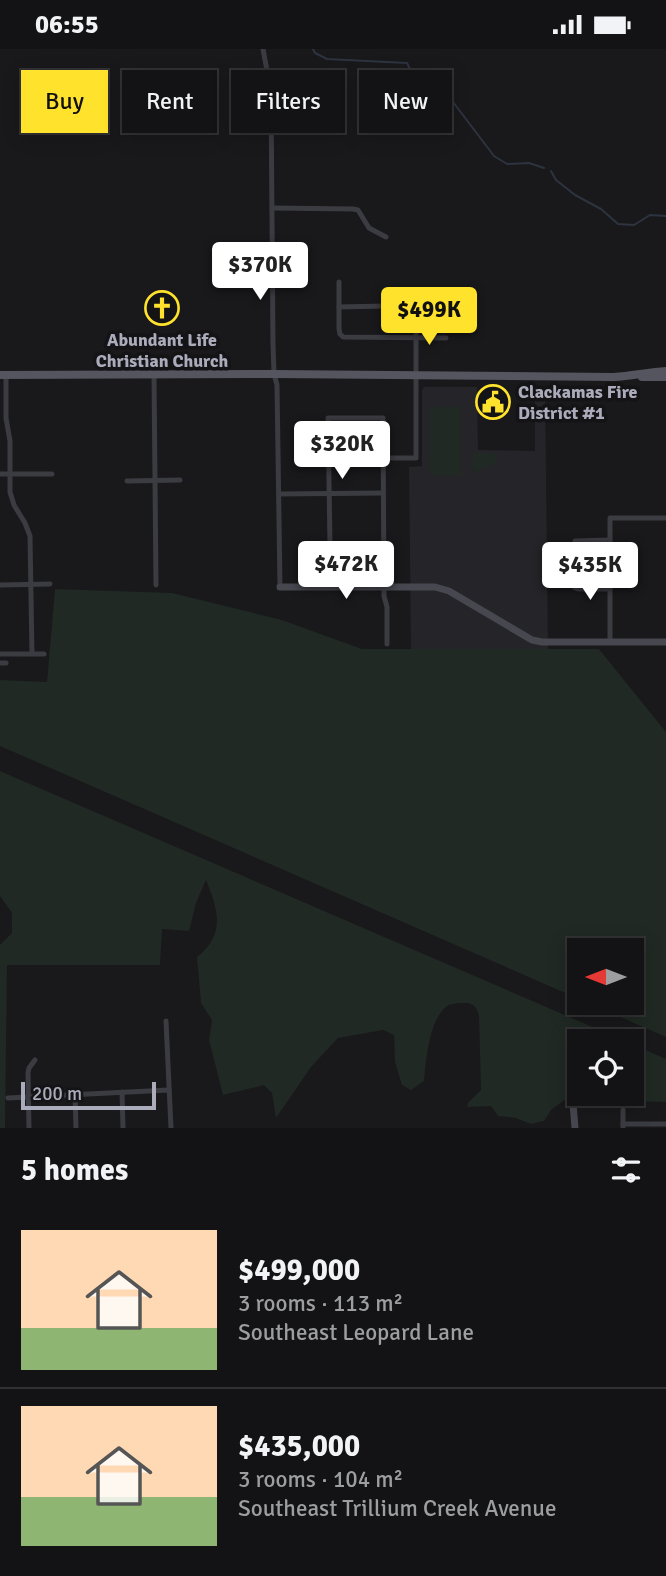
<!DOCTYPE html>
<html lang="en">
<head>
<meta charset="utf-8">
<style>
  body { margin:0; font-family:Signika,sans-serif; background:#1c1b1d; color:#f1f3f6; height:100vh; display:flex; flex-direction:column; font-size:26px; white-space:nowrap }
  * { box-sizing:border-box; margin:0 }
  p { font-size:23px; color:#9d9ea0 }
  .icon { flex:none; width:38px; height:38px; fill:none; stroke:currentColor; stroke-width:2; stroke-linecap:round; stroke-linejoin:round }
  .map { position:relative; height:1079px; overflow:hidden }
  .drawer { display:flex; flex-direction:column; background:#131214; flex:1 }
  .drawer>* { flex:none }
  .hud { position:absolute; left:21px; top:21px; width:625px; height:63px; display:flex; gap:14px }
  .needle { width:46px; rotate:270deg }
  .buttons { position:absolute; left:567px; top:889px; display:grid; gap:14px }
  .buttons a { display:grid; place-items:center; width:77px; height:77px; border-radius:0px; background:#131214; box-shadow:0 4px 18px #0003,0 0 0 2px #323234; font-size:35px }
  .scale { position:absolute; left:21px; bottom:18px; width:135px; box-sizing:border-box; padding-left:7px; border:4px solid #aaacbb; border-top:0; font-size:19px; line-height:24px; white-space:nowrap; color:#aaacbb; -webkit-text-stroke:5px #141316; paint-order:stroke }
  .price { position:absolute; translate:-50% -60px; padding:0 16px; border-radius:7px; background:#fff; color:#222; font-size:23px; line-height:46px; filter:drop-shadow(0 2px 4px #0008) }
  .price::after { content:''; position:absolute; left:50%; top:42px; width:21px; height:16px; margin-left:-10px; background:inherit; clip-path:polygon(0 0,100% 0,50% 100%) }
  .price.current { background:#ffe22c; color:#111 }
  ul { padding:0; list-style:none }
  li { display:flex; align-items:center; gap:21px; height:175px; padding:0 21px }
  li+li { border-top:2px solid #323234 }
  li span { display:grid; place-items:center; flex:none; width:196px; height:140px; border-radius:0px; color:#555 }
  li>.icon { margin-inline-start:auto }
  span .icon { width:84px; height:84px; fill:#fffc; stroke-width:1 }
  li b { font-size:30px }
  h2 { display:flex; justify-content:space-between; align-items:center; height:84px; padding:0 21px; font-size:30px }
  .chip { padding:0 24px; border-radius:0px; background:#131214; box-shadow:0 4px 18px #0003,0 0 0 2px #323234; font-size:24px; line-height:63px }
  .chip.current { background:#ffe22c; color:#111 }
  .status { display:flex; justify-content:space-between; align-items:center; height:49px; padding:0 35px; background:#131214; direction:ltr }
  .status svg { height:19px; fill:currentColor }
  .map>svg:first-child { display:block }
  .built { fill:#252428 }
  .green { fill:#202923 }
  .lines { fill:none; stroke-linecap:round; stroke-linejoin:round }
  .stream { stroke:#2d3440; stroke-width:2 }
  .street { stroke:#3b3b42; stroke-width:5 }
  .secondary { stroke:#474750; stroke-width:7 }
  .primary { stroke:#55555f; stroke-width:8 }
  .labels { text-anchor:middle; dominant-baseline:central; stroke-width:7; stroke-linejoin:round; paint-order:stroke }
  .poi-label { font-size:18px; font-weight:bold; fill:#aaacbb; stroke:#141316 }
</style>
</head>
<body>
<div class="status"><b>06:55</b><svg viewBox="0 0 49 12"><path d="M0 12V9h3v3zM5 12V6h3v6zM10 12V3h3v9zM15 12V0h3v12zM26 1h20v11H26zM47 4h2v5h-2z"/></svg></div>
<div class="map">
<svg width="666" height="1079" viewBox="0 0 666 1079">
  <rect width="100%" height="100%" fill="#19181b"/>
  <path class="built" d="M424,338H477L478,401L535,402V339H545L548,600H411L409,418L422,417V341Z"/>
  <g class="green">
    <path d="M430,358H461V427L430,426Z"/>
    <path d="M475,404H493L497,406V411L494,416L485,417L478,424L471,418L472,407Z"/>
    <path d="M55,540L172,544L282,571L362,600H599L666,683V988L588,954H632V901H579V950L0,697V631L47,633Z"/>
    <path d="M0,722L625,992H579V1045H632V995L666,1010V1053L564,1051L551,1061L544,1072L531,1075L516,1069L498,1067L491,1057L467,1058L468,1054L481,1041L479,967C477,959 474,954 465,954C458,954 450,954 445,959C429,973 426,1012 424,1032L411,1041L402,1036L395,1013L394,986L383,981L338,989L311,1018L276,1069L272,1044L264,1036L223,1046L209,991L212,971L201,954L197,908C226,885 218,861 206,831L196,854L189,882L162,880L160,916H7L5,1079H0V896L12,884V864L0,847Z"/>
  </g>
  <g class="lines">
    <g class="stream">
      <path d="M313,0L315,4L327,10L407,14L420,40L450,49L494,107L507,115L529,114L544,119"/>
      <path d="M551,122L556,131L575,146L601,160L618,175L634,176L650,166L666,167"/>
    </g>
    <g class="street">
      <path d="M263,0L271,43L273,295L274,325L277,336L280,538"/>
      <path d="M272,159L353,160L358,161L369,179L386,188"/>
      <path d="M339,233V280L340,285L343,288L446,289"/>
      <path d="M339,258L384,257"/>
      <path d="M6,326V369L10,392V443L14,456L25,474L30,487L32,605"/>
      <path d="M154,326L156,536"/>
      <path d="M383,409H416V274L418,265"/>
      <path d="M0,425H52"/>
      <path d="M127,432L180,431"/>
      <path d="M279,445L383,444"/>
      <path d="M610,491L575,492L573,534L575,539L578,540H610"/>
      <path d="M384,496H330L328,369H383L384,547L387,558V595"/>
      <path d="M0,536L50,535"/>
      <path d="M610,593V469H666"/>
      <path d="M0,605H44"/>
      <path d="M0,614H6"/>
      <path d="M166,972L171,1079"/>
      <path d="M122,1043L123,1079"/>
      <path d="M75,1046L76,1079"/>
      <path d="M8,1049L169,1041"/>
      <path d="M623,1075H666"/>
      <path d="M29,1079L28,1024L29,1019L35,1011"/>
      <path d="M623,1079V1061"/>
    </g>
    <g class="secondary">
      <path d="M280,538H435L449,542L532,591L542,593H666"/>
      <path d="M573,1054L575,1079"/>
    </g>
    <g class="primary">
      <path d="M0,326L274,325L614,328C632,327 648,323 666,322"/>
      <path d="M642,328H666"/>
    </g>
  </g>
  <defs>
    <g id="church-ring" transform="scale(1.75)"><circle r="9.5" fill="#141316" stroke="#ffe22c" stroke-width="1.5"/><path d="M-1.2-6h2.4v3.5h3.3v2.4h-3.3V6h-2.4V-.1h-3.3v-2.4h3.3Z" fill="#ffe22c"/></g>
    <g id="civic-ring" transform="scale(1.75)"><circle r="9.5" fill="#141316" stroke="#ffe22c" stroke-width="1.5"/><path d="M-.6-6.5H3V-4.5H.6V-3L4-1V1h2V6H-6V1h2V-1L-.6-3ZM-1.2 2.5V6h2.4V2.5Z" fill="#ffe22c"/></g>
  </defs>
  <g fill-rule="evenodd">
    <use href="#church-ring" x="162" y="259"/>
    <use href="#civic-ring" x="493" y="353"/>
  </g>
  <g class="labels">
    <g class="poi-label">
      <text x="162" y="291">Abundant Life<tspan x="162" dy="21">Christian Church</tspan></text>
      <text x="518" y="343" text-anchor="start">Clackamas Fire<tspan x="518" dy="21">District #1</tspan></text>
    </g>
  </g>
</svg>
<div class="buttons">
<a><svg class="needle" viewBox="-14 -14 28 28"><path d="M0-13l5 13h-10z" fill="#e53935"/><path d="M0 13l5-13h-10z" fill="#9d9ea0"/></svg></a>
<a><svg class="icon" aria-label="locate" viewBox="0 0 24 24"><circle cx="12" cy="12" r="6"/><path d="M12 2v4M12 18v4M2 12h4M18 12h4"/></svg></a>
</div>
<div class="scale">200 m</div>
<b class="price" style="left:260px;top:253px">$370K</b>
<b class="price current" style="left:429px;top:298px">$499K</b>
<b class="price" style="left:342px;top:432px">$320K</b>
<b class="price" style="left:346px;top:552px">$472K</b>
<b class="price" style="left:590px;top:553px">$435K</b>
<div class="hud">
<a class="chip current">Buy</a>
<a class="chip">Rent</a>
<a class="chip">Filters</a>
<a class="chip">New</a>
</div>
</div>
<section class="drawer">
<h2>5 homes<svg class="icon" aria-label="filters" viewBox="0 0 24 24"><path d="M4 7h16M4 17h16"/><circle cx="9" cy="7" r="2"/><circle cx="15" cy="17" r="2"/></svg></h2>
<ul>
<li><span style="background:linear-gradient(#ffd9b3 70%,#8fb573 0)"><svg class="icon" aria-label="home" viewBox="0 0 24 24"><path d="M3 11l9-7 9 7M6 9v11h12V9"/></svg></span><div><b>$499,000</b><p>3 rooms · 113 m²</p><p>Southeast Leopard Lane</p></div></li>
<li><span style="background:linear-gradient(#ffd9b3 65%,#8fb573 0)"><svg class="icon" aria-label="home" viewBox="0 0 24 24"><path d="M3 11l9-7 9 7M6 9v11h12V9"/></svg></span><div><b>$435,000</b><p>3 rooms · 104 m²</p><p>Southeast Trillium Creek Avenue</p></div></li>
</ul>
</section>
</body>
</html>
